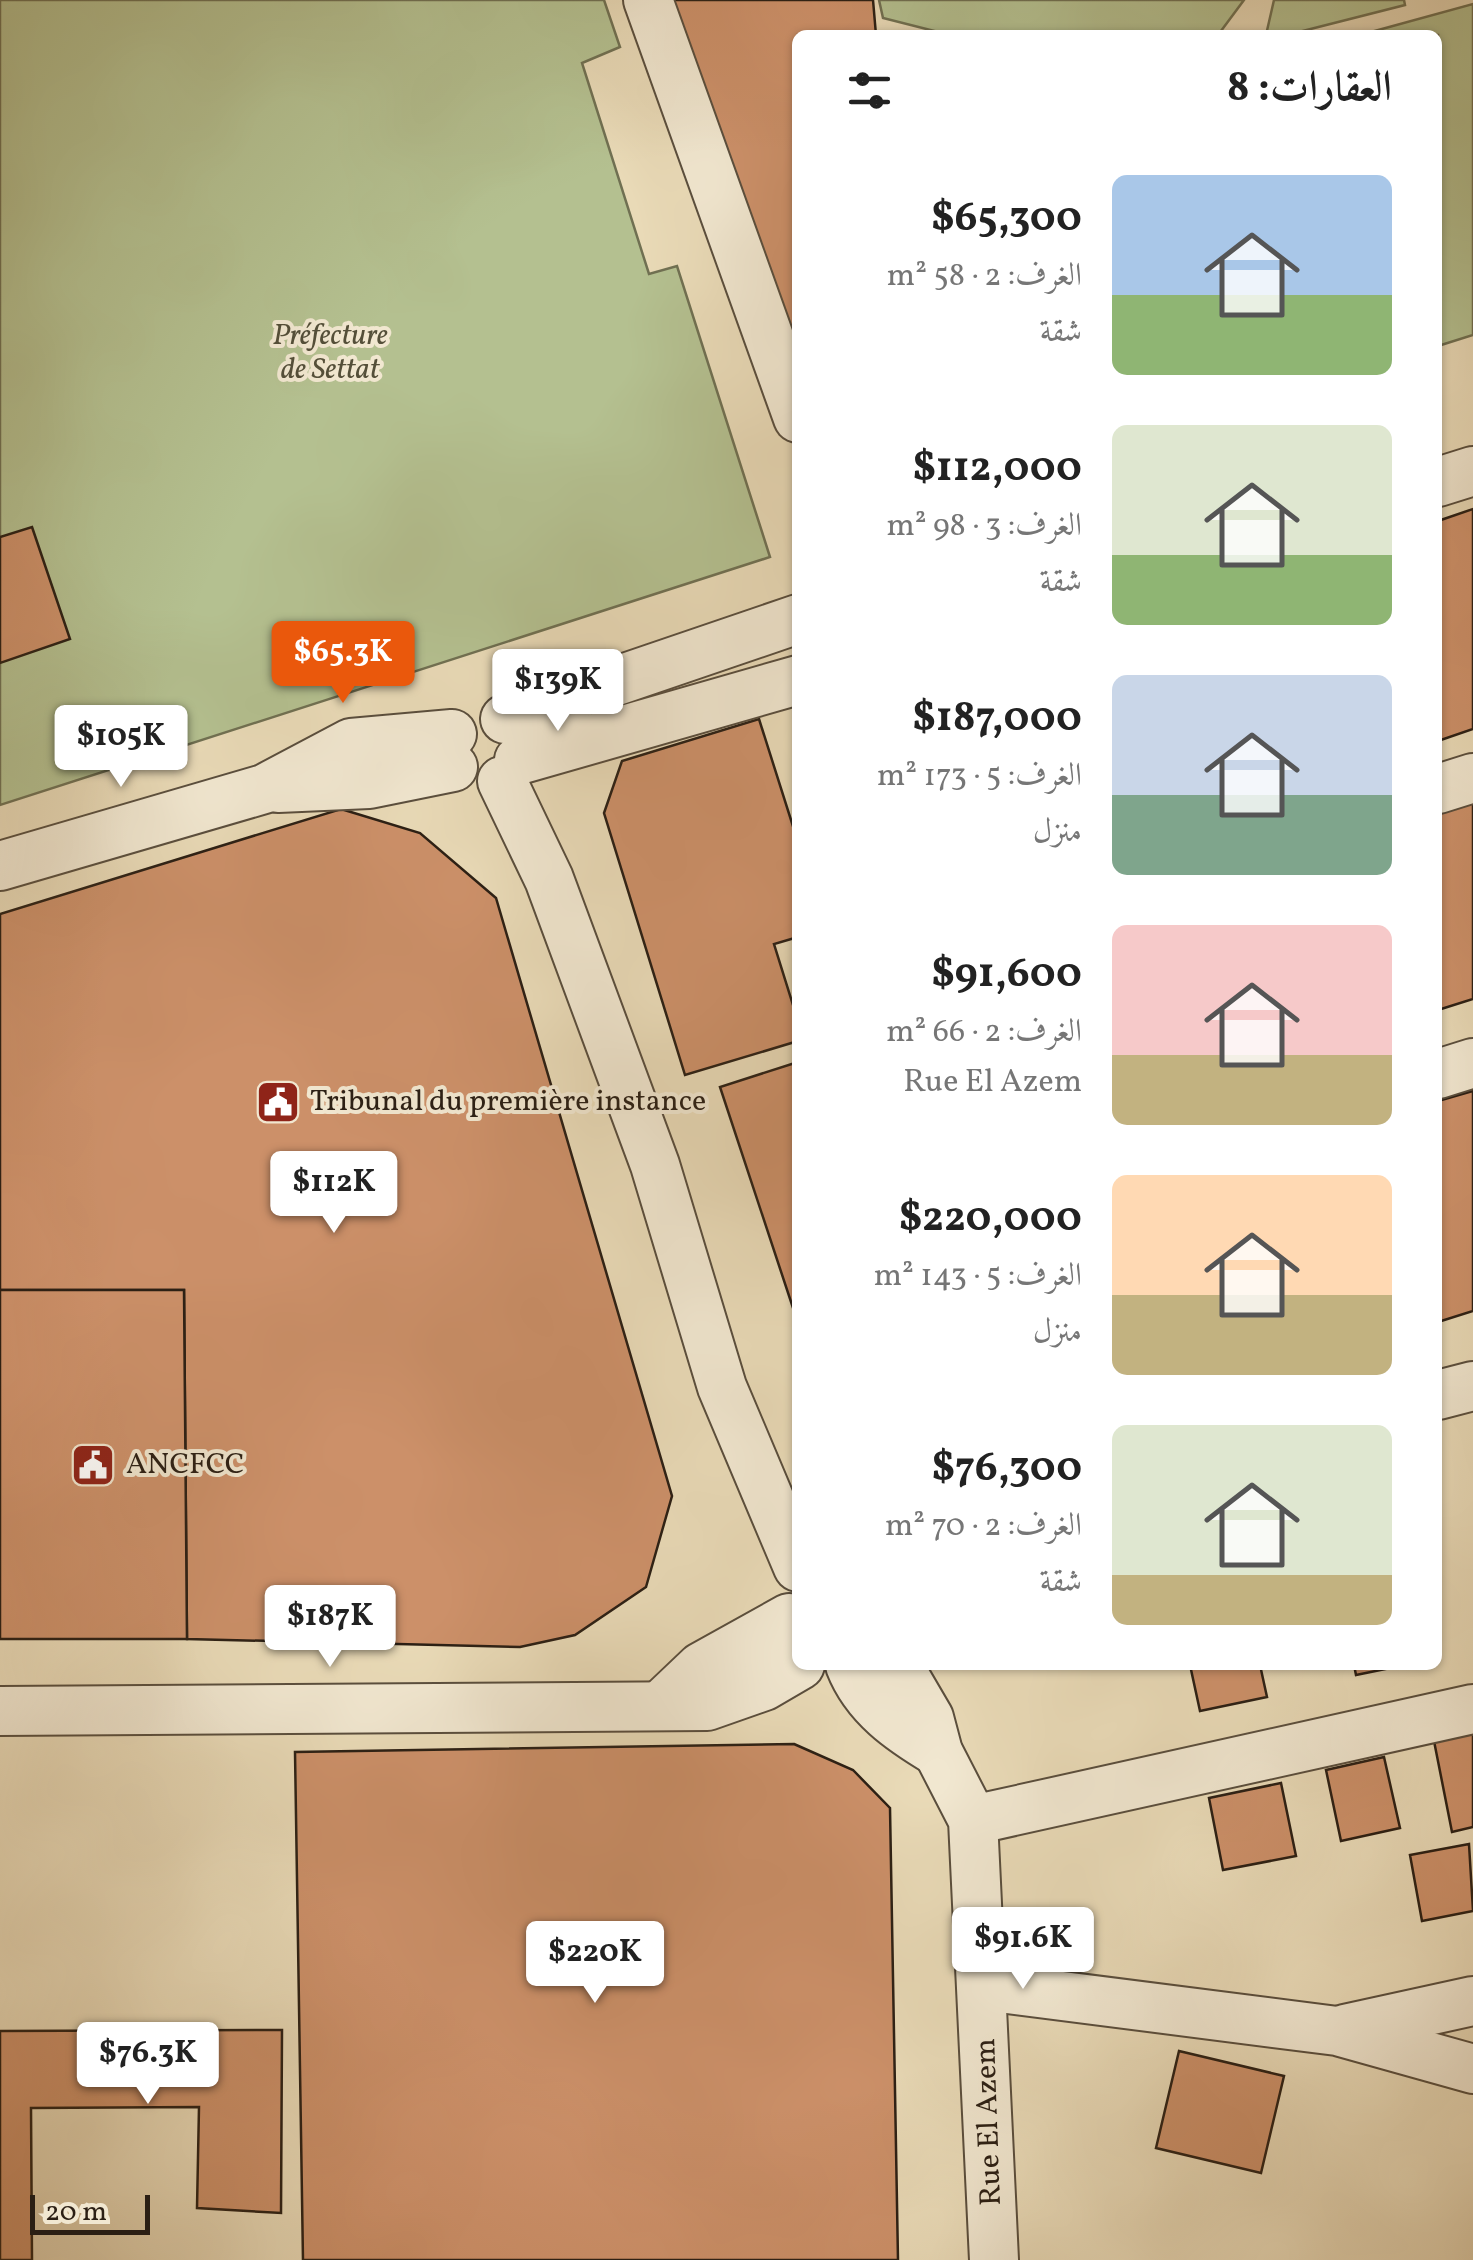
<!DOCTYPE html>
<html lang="ar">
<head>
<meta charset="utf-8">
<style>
  body { margin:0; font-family:Vollkorn,Amiri,serif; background:#f2f2f2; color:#222; direction:rtl; height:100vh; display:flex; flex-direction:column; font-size:38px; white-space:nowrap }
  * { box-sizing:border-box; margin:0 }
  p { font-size:32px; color:#767676 }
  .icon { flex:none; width:55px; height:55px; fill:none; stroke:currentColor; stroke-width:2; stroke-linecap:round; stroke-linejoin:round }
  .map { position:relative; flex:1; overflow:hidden; direction:ltr }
  .panel { position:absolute; left:792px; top:30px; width:650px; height:1640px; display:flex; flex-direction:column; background:#fff; border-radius:15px; box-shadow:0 2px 8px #0004; direction:rtl }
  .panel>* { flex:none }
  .scale { position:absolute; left:30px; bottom:25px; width:120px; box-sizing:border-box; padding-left:10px; border:5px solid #2b1f14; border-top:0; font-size:28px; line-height:35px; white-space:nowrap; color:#2b1f14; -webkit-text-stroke:8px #f1e7d0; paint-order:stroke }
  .price { position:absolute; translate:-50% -85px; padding:0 22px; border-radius:10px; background:#fff; color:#222; font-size:32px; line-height:65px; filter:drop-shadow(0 2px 5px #0008) }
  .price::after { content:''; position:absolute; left:50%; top:60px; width:30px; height:22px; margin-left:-15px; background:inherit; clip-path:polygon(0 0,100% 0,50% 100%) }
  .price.active { background:#ea580c; color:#fff }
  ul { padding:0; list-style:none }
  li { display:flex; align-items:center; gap:30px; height:250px; padding:0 50px }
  li span { display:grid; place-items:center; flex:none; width:280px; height:200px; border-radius:15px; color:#555 }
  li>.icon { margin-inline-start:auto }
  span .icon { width:120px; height:120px; fill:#fffc; stroke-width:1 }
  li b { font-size:42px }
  h2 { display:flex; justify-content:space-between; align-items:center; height:120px; padding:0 50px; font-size:42px }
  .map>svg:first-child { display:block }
  .green { fill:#b4c090; stroke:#707052; stroke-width:2.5 }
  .building { fill:#cc9069; stroke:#2b1f14; stroke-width:2.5 }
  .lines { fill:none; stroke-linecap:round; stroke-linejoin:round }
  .street-casing { stroke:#5a4e3d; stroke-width:52 }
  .street { stroke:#f1e7d0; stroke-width:48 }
  .labels { text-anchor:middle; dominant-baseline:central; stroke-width:8; stroke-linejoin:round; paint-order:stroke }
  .park-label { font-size:30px; font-style:italic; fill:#544f39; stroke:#f1e7d0 }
  .poi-label { font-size:30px; fill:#2b1f14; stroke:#f1e7d0; text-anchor:start }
  .street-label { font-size:30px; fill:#2b1f14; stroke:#f1e7d0 }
</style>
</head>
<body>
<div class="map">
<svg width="1473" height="2260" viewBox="0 0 1473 2260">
  <rect width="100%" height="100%" fill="#e9dab7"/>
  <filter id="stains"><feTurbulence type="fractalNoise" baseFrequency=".002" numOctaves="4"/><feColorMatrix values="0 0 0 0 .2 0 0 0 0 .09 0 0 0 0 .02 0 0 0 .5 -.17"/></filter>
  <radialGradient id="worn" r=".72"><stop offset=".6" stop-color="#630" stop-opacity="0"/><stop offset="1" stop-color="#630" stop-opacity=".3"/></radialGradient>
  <g class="green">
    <path d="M0,0H604L620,47L582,63L649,274L677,266L770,557L0,805Z"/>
    <path d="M879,0H1244L1218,35H950L883,18Z"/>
    <path d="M1274,0H1404L1405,5L1287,35H1266Z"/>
    <path d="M1473,4V335L1438,346V35H1360Z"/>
  </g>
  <g class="building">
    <path d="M672,0H873L876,35H798V351Z"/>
    <path d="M1473,509V729L1438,741V521Z"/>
    <path d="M32,527L70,639L0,663V537Z"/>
    <path d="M759,719L798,842V937L774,944L798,1021V1041L685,1075L604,813L622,761Z"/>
    <path d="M1473,800V999L1438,1010V812Z"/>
    <path d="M341,809L420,833L496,898L672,1496L646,1587L575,1635L520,1647L187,1639L184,1290H0V914Z"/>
    <path d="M798,1062V1323L720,1087Z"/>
    <path d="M1473,1091V1311L1438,1322V1101Z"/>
    <path d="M0,1290H184L187,1639H0Z"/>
    <path d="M1190,1665H1260L1267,1697L1200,1711Z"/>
    <path d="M1354,1665H1405L1356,1675Z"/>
    <path d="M1473,1733V1827L1452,1832L1434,1741Z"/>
    <path d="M794,1744L853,1770L890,1808L898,2260H303L295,1752Z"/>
    <path d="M1384,1757L1400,1828L1341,1841L1326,1770Z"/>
    <path d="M1281,1783L1296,1856L1223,1870L1209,1798Z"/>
    <path d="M1469,1844L1473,1911L1422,1921L1410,1855Z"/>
    <path d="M282,2030L281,2213L197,2208L199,2107L31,2108L32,2260H0V2031Z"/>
    <path d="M1179,2051L1284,2076L1261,2173L1156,2148Z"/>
  </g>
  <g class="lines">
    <g class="street-casing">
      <g id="street">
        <path d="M648,0L798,418"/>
        <path d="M1438,482L1473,471"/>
        <path d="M505,719L798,619"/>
        <path d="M519,760L798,680"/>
        <path d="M502,781L549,879L655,1165L722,1387L798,1567"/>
        <path d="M278,788L369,784L453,767"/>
        <path d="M1438,789L1473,778"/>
        <path d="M0,866L264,789L351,743L452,734"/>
        <path d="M1438,1074L1473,1063"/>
        <path d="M1438,1395L1473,1386"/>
        <path d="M850,1665C866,1706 901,1730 938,1752"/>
        <path d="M898,1665L929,1718L938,1752L973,1820L994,2260"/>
        <path d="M660,1706L701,1667L789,1618"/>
        <path d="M0,1711L707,1706L764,1686L800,1665"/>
        <path d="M973,1820L1473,1709"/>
        <path d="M984,1986L1337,2031L1473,2069"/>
        <path d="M1345,2029L1473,2001"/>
      </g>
    </g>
    <use href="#street" class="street"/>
  </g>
  <defs>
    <g id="civic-square" transform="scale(2.25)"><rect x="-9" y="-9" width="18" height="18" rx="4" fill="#8f2418" stroke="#f1e7d0"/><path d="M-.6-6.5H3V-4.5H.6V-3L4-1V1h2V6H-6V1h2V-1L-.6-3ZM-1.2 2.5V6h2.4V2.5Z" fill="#fff"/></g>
  </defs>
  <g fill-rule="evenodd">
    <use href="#civic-square" x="278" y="1102"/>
    <use href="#civic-square" x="93" y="1465"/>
  </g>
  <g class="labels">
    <g class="park-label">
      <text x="330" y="336">Préfecture<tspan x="330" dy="34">de Settat</tspan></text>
    </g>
    <g class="poi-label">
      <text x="310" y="1102">Tribunal du première instance</text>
      <text x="126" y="1465">ANCFCC</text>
    </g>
    <g class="street-label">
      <text transform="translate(989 2122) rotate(-92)">Rue El Azem</text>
    </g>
  </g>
  <rect width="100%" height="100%" filter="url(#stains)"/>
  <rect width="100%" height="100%" fill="url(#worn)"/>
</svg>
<div class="scale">20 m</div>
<b class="price active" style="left:343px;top:706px">$65.3K</b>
<b class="price" style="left:558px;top:734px">$139K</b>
<b class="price" style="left:121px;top:790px">$105K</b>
<b class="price" style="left:334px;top:1236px">$112K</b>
<b class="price" style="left:330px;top:1670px">$187K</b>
<b class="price" style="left:1023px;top:1992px">$91.6K</b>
<b class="price" style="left:595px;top:2006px">$220K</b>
<b class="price" style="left:148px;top:2107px">$76.3K</b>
<section class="panel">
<h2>العقارات: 8<svg class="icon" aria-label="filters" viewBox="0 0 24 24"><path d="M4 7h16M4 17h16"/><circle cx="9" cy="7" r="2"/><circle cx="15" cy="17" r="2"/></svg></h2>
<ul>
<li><span style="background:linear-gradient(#a9c7e8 60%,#8fb573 0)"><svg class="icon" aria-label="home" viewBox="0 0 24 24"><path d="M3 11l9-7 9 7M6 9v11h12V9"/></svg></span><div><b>$65,300</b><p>الغرف: 2 · 58 m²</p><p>شقة</p></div></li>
<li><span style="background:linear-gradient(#dfe7d0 65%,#8fb573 0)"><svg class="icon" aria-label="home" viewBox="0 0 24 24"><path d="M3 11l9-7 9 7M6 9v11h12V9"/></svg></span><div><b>$112,000</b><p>الغرف: 3 · 98 m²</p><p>شقة</p></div></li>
<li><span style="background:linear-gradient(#c9d6e8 60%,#7fa58c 0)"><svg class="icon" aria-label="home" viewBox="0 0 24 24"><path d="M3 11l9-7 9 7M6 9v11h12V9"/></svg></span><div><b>$187,000</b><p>الغرف: 5 · 173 m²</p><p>منزل</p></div></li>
<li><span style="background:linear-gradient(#f6c9c9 65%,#c2b280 0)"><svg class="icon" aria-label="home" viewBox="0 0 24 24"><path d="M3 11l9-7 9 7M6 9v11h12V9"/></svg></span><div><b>$91,600</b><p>الغرف: 2 · 66 m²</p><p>Rue El Azem</p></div></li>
<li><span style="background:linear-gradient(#ffd9b3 60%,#c2b280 0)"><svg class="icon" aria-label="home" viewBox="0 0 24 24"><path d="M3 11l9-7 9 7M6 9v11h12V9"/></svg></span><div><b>$220,000</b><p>الغرف: 5 · 143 m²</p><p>منزل</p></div></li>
<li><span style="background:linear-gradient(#dfe7d0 75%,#c2b280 0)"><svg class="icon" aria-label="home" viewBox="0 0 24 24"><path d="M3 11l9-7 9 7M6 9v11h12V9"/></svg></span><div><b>$76,300</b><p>الغرف: 2 · 70 m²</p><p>شقة</p></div></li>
</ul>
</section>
</div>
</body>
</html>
